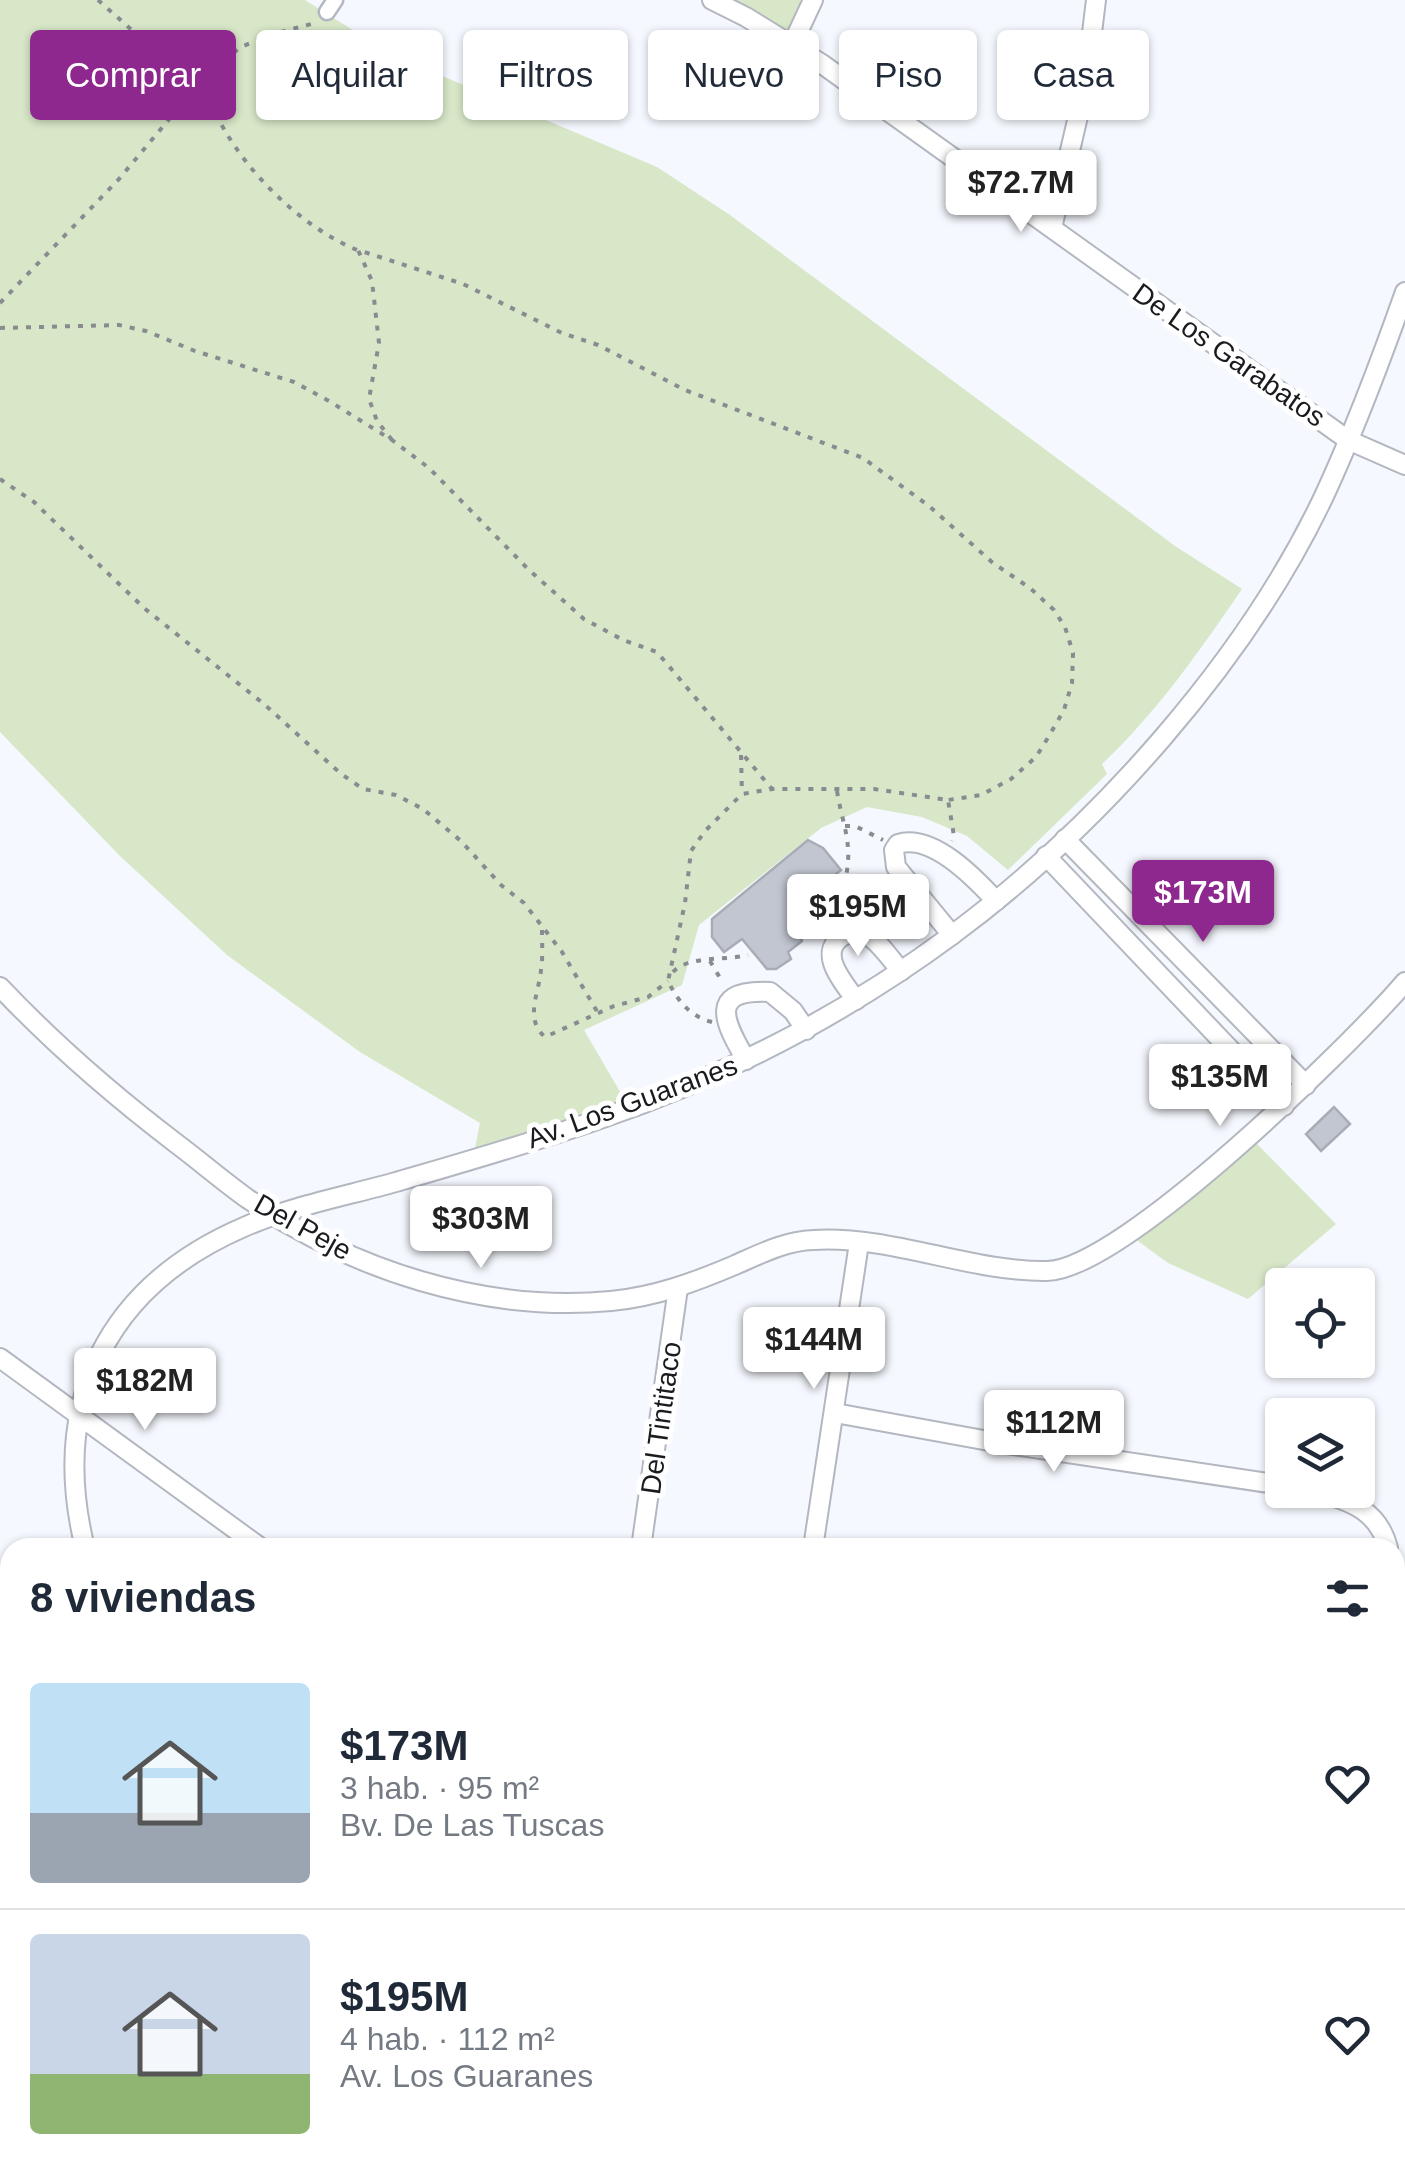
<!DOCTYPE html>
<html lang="es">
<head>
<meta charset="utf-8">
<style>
  body { margin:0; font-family:Arial,sans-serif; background:#f6f6f7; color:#1f2937; height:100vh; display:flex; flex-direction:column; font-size:38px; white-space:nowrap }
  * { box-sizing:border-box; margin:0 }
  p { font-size:32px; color:#747a83 }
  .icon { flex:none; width:55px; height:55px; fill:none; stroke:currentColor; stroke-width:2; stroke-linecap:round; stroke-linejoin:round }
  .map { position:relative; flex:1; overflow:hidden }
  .drawer { position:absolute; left:0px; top:1538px; width:1405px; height:642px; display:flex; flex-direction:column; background:#fff; border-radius:30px 30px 0 0; box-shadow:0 2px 8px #0004 }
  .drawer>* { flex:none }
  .hud { position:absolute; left:30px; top:30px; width:1345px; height:90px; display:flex; gap:20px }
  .tools { position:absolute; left:1265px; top:1268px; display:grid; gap:20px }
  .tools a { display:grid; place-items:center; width:110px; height:110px; border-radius:10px; background:#fff; box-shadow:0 2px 8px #0004; font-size:50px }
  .price { position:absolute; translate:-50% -85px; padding:0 22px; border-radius:10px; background:#fff; color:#222; font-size:32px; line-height:65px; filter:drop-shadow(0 2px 5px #0008) }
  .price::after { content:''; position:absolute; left:50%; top:60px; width:30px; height:22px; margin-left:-15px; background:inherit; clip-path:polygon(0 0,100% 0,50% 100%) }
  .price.selected { background:#8e288e; color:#fff }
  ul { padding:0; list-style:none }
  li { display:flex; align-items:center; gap:30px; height:250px; padding:0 30px }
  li+li { border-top:2px solid #e0e1e3 }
  li span { display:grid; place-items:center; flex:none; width:280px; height:200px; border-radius:10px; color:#555 }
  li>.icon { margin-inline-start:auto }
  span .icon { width:120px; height:120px; fill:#fffc; stroke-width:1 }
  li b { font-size:42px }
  h2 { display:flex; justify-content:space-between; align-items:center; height:120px; padding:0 30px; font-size:42px }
  .tag { padding:0 35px; border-radius:10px; background:#fff; box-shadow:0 2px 8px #0004; font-size:35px; line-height:90px }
  .tag.selected { background:#8e288e; color:#fff }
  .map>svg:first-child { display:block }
  .green { fill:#d7e7c7 }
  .building { fill:#c2c6d0; stroke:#a8acb5; stroke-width:2.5 }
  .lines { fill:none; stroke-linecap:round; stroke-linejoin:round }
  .pedestrian-casing { stroke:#b3b7c0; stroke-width:19 }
  .minor-casing { stroke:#b3b7c0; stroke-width:22 }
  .primary-casing { stroke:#d6d6d6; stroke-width:35 }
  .path { stroke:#898b90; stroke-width:4; stroke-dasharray:5 8; stroke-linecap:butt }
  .pedestrian { stroke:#fff; stroke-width:14 }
  .minor { stroke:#fff; stroke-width:18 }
  .primary { stroke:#e09ea6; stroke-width:30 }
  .labels { text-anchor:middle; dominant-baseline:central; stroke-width:10; stroke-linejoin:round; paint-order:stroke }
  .street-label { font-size:28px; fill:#191b1e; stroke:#fff }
</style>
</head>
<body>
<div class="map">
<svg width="1405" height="2179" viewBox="0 0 1405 2179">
  <rect width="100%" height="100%" fill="#f5f8fe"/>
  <g class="green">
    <path d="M0,0H305L359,34L428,70L657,167L730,215L1175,546L1242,589C1199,652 1157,712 1102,764L1107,774L1008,870L967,836L922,817L867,807L821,828L699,925L682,985L584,1030L626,1102L475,1148L480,1123L360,1052L227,955L120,856L0,732Z"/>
    <path d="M724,0H800L801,6L792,28L782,32Z"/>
    <path d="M1256,1143L1336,1224L1248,1299L1168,1263L1134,1238Z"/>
    <path d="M0,1575L10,1582V2025L0,2017Z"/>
  </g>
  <g class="building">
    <path d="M808,840L823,848L841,870L831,878L849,900L801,938L802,941L788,952L791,959L776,969H767L742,939L724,952L712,937V919Z"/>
    <path d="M1334,1107L1350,1124L1321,1151L1306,1134Z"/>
  </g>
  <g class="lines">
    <g class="pedestrian-casing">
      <path id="pedestrian" d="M327,12L335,0"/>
    </g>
    <g class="minor-casing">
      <g id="minor">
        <path d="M712,0L746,17L822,64L1348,440L1405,465"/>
        <path d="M792,45L813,0"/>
        <path d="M1052,228L1086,82L1096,0"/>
        <path d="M1065,839L1306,1085"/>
        <path d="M1046,856L1284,1106"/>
        <path d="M952,935L896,867L894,850L898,844C932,833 975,878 996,901"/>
        <path d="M0,987C55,1045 114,1096 177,1144C201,1162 224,1182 248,1199C353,1270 484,1313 611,1301C655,1297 695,1282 735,1265C760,1254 785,1241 813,1240C892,1235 969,1272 1047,1271C1122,1270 1352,1044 1405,982"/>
        <path d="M856,1000C844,983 816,953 843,936C851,932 859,931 867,935C880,942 891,960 901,971"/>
        <path d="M746,1060C724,1022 707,989 770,992L793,1011L806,1030"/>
        <path d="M0,1358L261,1548"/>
        <path d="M835,1413L1000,1443L1282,1485"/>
        <path d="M1312,1490C1348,1501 1378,1508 1388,1548"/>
        <path d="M85,1548C49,1402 107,1286 244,1227C292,1206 346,1196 396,1182C465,1162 535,1142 603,1118C728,1075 845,1014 952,935C1098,827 1247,660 1325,494C1355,429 1381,360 1405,292"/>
        <path d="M641,1548L678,1288"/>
        <path d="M813,1548L859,1243"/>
        <path d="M165,2178L167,2179"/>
        <path d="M211,2179L217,2170"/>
        <path d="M276,2179L284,2170"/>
        <path d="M305,2179L312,2170"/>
      </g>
    </g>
    <g class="primary-casing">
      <g id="primary">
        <path d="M0,2055L10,2064"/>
        <path d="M0,2099L10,2109"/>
        <path d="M65,2170L73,2179"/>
        <path d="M110,2170L119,2179"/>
      </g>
    </g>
    <g class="path">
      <path d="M98,0L196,87L239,48L269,35L315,23"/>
      <path d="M0,303L119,179L196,87C213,105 220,125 234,145C263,188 309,230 357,250"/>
      <path d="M0,328L119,325L146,331L195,351L294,382L329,401L392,440L429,468L529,570L584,619L623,640L657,652L772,789"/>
      <path d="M392,440L377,421L369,399L379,343L372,281L358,250L463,284L562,333L598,345L685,390L863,458L929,506L993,563L1030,588L1054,610L1065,627L1073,653L1072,683L1064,710L1049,736L1036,757L1011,779L981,795L948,800"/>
      <path d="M0,479L34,502L144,608L264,704L340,773L363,789L396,795L423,809L461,841L501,885L524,903L562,952L598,1013"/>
      <path d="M741,755L742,794"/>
      <path d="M837,791C842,823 853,843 846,876L840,881"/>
      <path d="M845,826H855L883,840"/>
      <path d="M542,930C542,943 543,957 541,970C539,993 524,1019 545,1037L614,1006L648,997L668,981"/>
      <path d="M710,961L723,983"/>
      <path d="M673,972C689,955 724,961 748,955"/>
      <path d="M712,1022C689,1016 678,1001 668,981L685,903L691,851L705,831L742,794L772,789H874L948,800L954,836L952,841"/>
      <path d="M0,1781L10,1790"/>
      <path d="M0,1989L10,2001"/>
    </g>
    <use href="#pedestrian" class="pedestrian"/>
    <use href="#minor" class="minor"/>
    <use href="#primary" class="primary"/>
  </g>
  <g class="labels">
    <g class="street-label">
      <text transform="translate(1229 355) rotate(35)">De Los Garabatos</text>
      <text transform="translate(632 1102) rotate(-20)">Av. Los Guaranes</text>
      <text transform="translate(303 1227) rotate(29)">Del Peje</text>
      <text transform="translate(661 1418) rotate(-82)">Del Tintitaco</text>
    </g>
  </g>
</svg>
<div class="tools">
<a><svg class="icon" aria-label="locate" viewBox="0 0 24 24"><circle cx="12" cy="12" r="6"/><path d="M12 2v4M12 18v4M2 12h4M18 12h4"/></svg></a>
<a><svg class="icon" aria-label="layers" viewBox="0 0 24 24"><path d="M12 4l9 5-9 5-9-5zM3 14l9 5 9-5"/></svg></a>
</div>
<b class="price" style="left:1021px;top:235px">$72.7M</b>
<b class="price selected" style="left:1203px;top:945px">$173M</b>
<b class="price" style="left:858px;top:959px">$195M</b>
<b class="price" style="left:1220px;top:1129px">$135M</b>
<b class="price" style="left:481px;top:1271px">$303M</b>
<b class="price" style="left:814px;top:1392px">$144M</b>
<b class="price" style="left:145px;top:1433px">$182M</b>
<b class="price" style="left:1054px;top:1475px">$112M</b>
<div class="hud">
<a class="tag selected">Comprar</a>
<a class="tag">Alquilar</a>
<a class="tag">Filtros</a>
<a class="tag">Nuevo</a>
<a class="tag">Piso</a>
<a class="tag">Casa</a>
</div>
<section class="drawer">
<h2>8 viviendas<svg class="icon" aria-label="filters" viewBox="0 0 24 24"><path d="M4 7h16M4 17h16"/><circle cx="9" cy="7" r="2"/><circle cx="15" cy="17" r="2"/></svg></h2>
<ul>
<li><span style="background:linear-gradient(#bfe0f5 65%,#9aa5b1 0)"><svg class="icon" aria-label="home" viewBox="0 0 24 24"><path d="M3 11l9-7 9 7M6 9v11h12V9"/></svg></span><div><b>$173M</b><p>3 hab. · 95 m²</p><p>Bv. De Las Tuscas</p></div><svg class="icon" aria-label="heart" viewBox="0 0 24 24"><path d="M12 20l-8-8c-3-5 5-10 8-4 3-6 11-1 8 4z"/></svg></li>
<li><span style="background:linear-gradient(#c9d6e8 70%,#8fb573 0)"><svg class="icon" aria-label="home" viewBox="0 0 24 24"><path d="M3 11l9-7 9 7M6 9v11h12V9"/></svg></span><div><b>$195M</b><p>4 hab. · 112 m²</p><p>Av. Los Guaranes</p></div><svg class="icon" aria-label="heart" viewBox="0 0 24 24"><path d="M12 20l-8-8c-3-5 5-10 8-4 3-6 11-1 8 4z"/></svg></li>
</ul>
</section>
</div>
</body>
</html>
